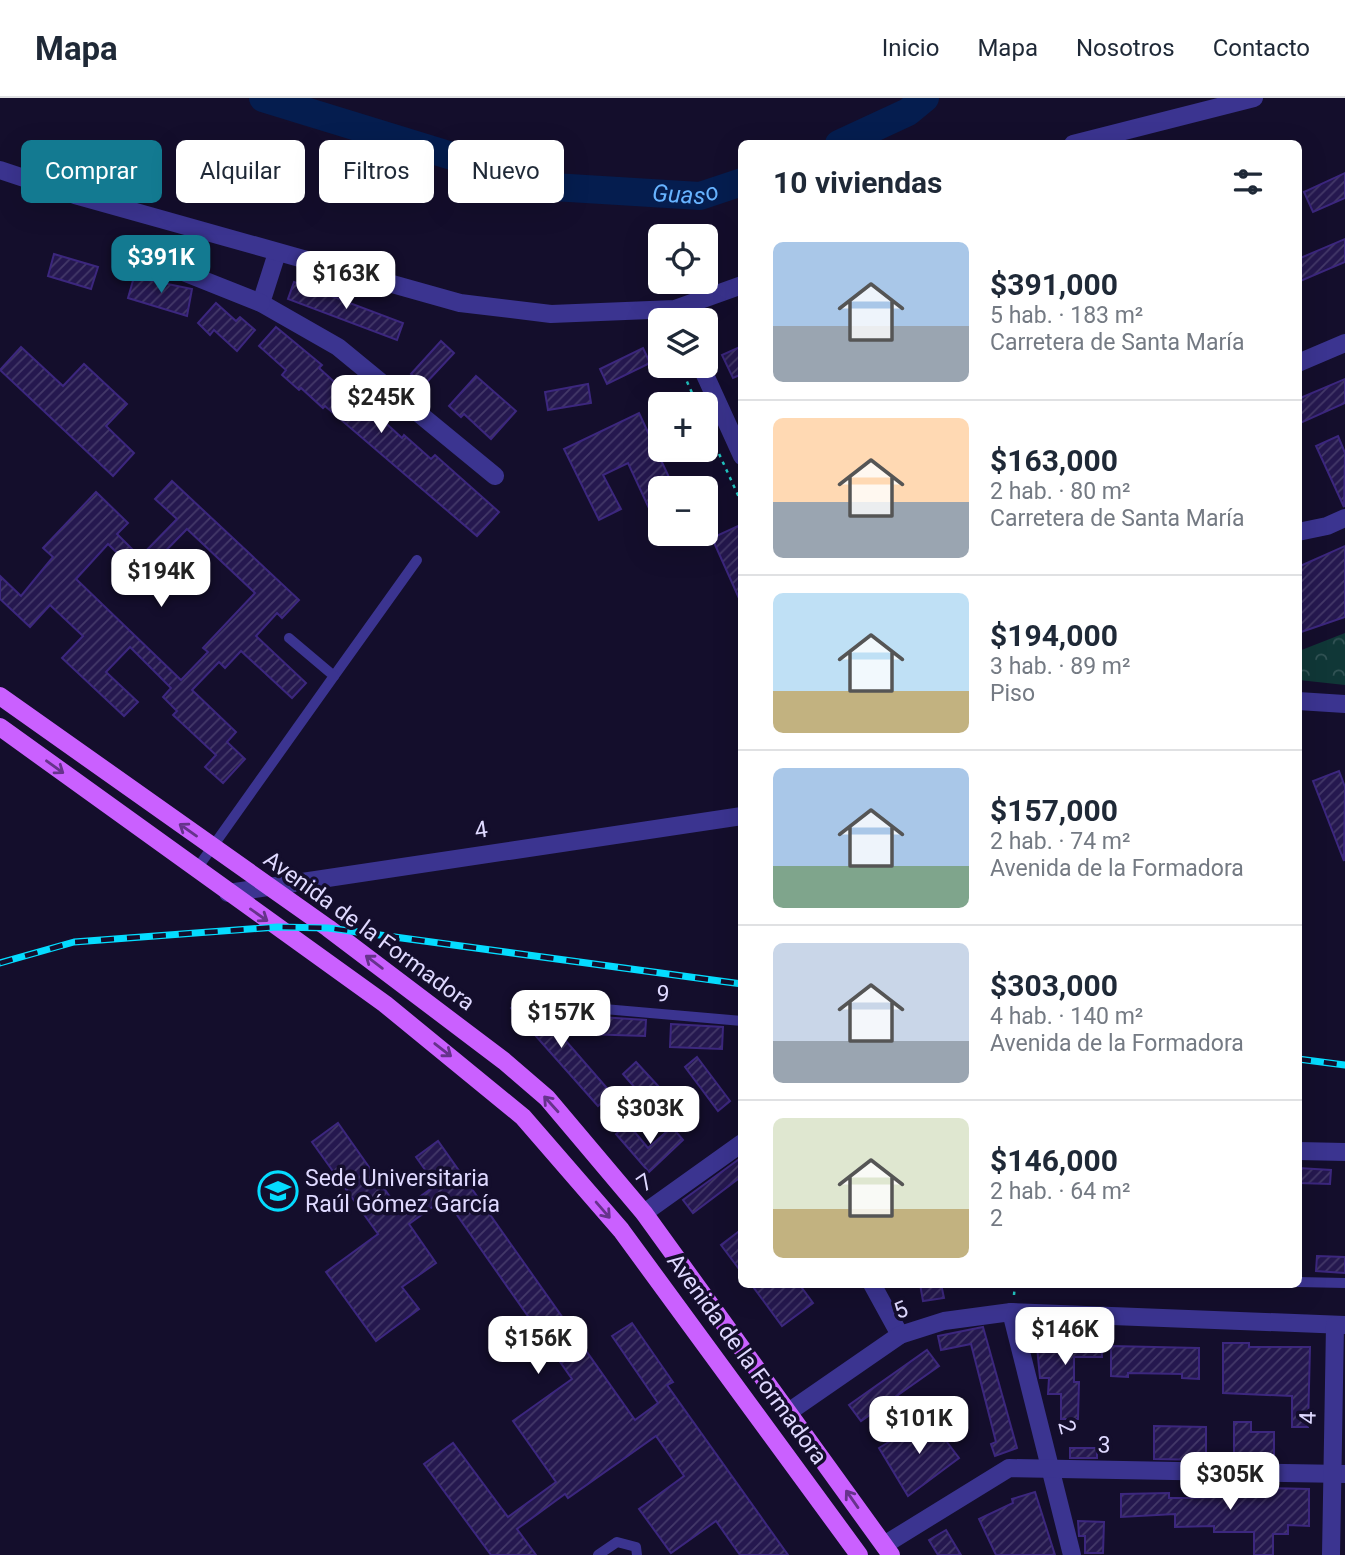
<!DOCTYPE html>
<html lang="es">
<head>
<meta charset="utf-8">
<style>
  body { margin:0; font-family:Roboto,sans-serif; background:#f6f6f7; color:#1f2937; height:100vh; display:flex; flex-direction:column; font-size:26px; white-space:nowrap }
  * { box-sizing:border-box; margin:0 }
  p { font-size:23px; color:#747a83 }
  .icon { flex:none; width:38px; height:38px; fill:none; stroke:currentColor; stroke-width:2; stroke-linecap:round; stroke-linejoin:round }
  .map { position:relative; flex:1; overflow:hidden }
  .drawer { position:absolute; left:738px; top:42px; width:564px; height:1148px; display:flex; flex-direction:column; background:#fff; border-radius:10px; box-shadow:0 7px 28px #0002 }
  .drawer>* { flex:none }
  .banner { position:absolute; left:21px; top:42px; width:612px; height:63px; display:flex; gap:14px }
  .buttons { position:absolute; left:648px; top:126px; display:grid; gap:14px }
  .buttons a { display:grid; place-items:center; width:70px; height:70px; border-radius:10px; background:#fff; box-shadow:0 7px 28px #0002; font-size:35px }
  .price { position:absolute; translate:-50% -60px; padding:0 16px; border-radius:14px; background:#fff; color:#222; font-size:23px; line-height:46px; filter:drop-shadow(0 2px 4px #0008) }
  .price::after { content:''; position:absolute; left:50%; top:42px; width:21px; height:16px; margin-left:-10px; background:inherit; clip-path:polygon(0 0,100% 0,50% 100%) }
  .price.on { background:#137a91; color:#fff }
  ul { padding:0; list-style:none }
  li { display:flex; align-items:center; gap:21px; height:175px; padding:0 35px }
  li+li { border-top:2px solid #e0e1e3 }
  li span { display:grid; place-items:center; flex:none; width:196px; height:140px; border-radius:10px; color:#555 }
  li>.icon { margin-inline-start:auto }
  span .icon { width:84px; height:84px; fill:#fffc; stroke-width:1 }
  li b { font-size:30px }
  h2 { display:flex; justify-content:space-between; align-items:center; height:84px; padding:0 35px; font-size:30px }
  .tag { padding:0 24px; border-radius:10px; background:#fff; box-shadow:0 7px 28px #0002; font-size:24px; line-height:63px }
  .tag.on { background:#137a91; color:#fff }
  header { display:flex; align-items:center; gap:42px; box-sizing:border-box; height:98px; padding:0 35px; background:#fff; border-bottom:2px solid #e0e1e3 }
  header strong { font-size:33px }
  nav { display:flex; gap:38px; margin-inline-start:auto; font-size:24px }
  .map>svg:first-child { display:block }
  .park { fill:url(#park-crowns) }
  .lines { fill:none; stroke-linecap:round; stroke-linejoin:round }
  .river { stroke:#051d4f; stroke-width:28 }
  .building { fill:url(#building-hatch); stroke:#3c277e; stroke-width:2; fill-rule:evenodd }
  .path { stroke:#22cac6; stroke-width:2.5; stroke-dasharray:3.5 5; stroke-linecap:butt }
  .service { stroke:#3b3490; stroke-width:10 }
  .minor { stroke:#3b3490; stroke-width:18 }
  .tertiary { stroke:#3b3490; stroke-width:18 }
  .primary { stroke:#ca60ff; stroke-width:18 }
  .rail-casing { stroke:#05dcff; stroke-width:7 }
  .rail { stroke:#140e2c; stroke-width:4.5; stroke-dasharray:13; stroke-linecap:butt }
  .oneway { stroke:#66338b }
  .labels { text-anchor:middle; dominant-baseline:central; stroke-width:7; stroke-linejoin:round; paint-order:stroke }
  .street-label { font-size:23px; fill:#dfd9ff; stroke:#140e2c }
  .poi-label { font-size:23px; fill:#dfd9ff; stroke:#140e2c; text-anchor:start }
  .water-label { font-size:24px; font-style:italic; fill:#67b3ff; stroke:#140e2c }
</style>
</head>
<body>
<header>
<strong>Mapa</strong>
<nav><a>Inicio</a><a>Mapa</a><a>Nosotros</a><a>Contacto</a></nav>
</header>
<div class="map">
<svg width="1345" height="1457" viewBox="0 0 1345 1457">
  <defs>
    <pattern id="park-crowns" width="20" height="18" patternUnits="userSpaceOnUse" patternTransform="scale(1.75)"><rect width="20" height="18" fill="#103737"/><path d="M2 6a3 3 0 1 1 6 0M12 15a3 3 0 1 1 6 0" fill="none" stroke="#325355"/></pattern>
    <pattern id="building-hatch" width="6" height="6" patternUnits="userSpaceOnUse" patternTransform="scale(1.75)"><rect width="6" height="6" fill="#25184f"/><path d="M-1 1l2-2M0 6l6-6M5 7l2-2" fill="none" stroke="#443969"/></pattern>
  </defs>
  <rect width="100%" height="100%" fill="#140e2c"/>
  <path class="park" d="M1345,535V587L1299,582V553Z"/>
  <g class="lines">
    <g class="river">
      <path id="s1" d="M263,0L553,89L700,98L742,84"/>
      <path d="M839,46L908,14L925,0"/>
    </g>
  </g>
  <g class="building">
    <path d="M1345,75V100L1313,114L1304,94Z"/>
    <path d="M1345,141V164L1298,184V161Z"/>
    <path d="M54,156L98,169L91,191L48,178Z"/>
    <path d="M134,179L192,191L187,218L128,200Z"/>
    <path d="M294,184L403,225L397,242L288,201Z"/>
    <path d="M216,205L236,223L240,219L255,232L237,253L214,232L210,237L198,225Z"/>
    <path d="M276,229L322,267L319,270L374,320L377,317L402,340L404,337L431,361L435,357L499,414L477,438L325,308L323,310L301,290L299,292L282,277L286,272L259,248Z"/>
    <path d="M441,243L454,255L424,287L411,276Z"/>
    <path d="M742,248V276L733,280L722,257Z"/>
    <path d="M21,249L63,288L84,266L127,306L106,328L134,355L113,378L0,272Z"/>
    <path d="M643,250L650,265L607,286L600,271Z"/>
    <path d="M476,278L516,313L491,341L464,316L461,319L449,308Z"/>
    <path d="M1345,281V305L1298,326V301Z"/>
    <path d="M588,286L591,305L548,312L545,294Z"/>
    <path d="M639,315L674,390H660V434L628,365L603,377L621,411L599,422L564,351Z"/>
    <path d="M1338,338L1345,355L1344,409L1316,348Z"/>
    <path d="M172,383L299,502L282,520L277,515L256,538L306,585L292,600L241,553L225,570L219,564L192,592L236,634L227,644L245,661L223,685L205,669L216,657L173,617L177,613L163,599L171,590L130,549L106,574L138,604L124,618L62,560L83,538L50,507L30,529L0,501V478L21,498L53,459L43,450L96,394L128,425L117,436L140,459L177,421L155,401ZM187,431L255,495L203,550L208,554L181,582L76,481L108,446L141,478Z"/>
    <path d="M738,428L742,436V507L712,440Z"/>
    <path d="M1345,448V519L1298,535V469Z"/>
    <path d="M1339,673L1345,689L1344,763L1313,683Z"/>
    <path d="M526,897L612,996L598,1008L511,910Z"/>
    <path d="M584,918L646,922L645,938L584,936Z"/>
    <path d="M671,926L723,929L722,951L670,949Z"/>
    <path d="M697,959L730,1003L718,1013L685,969Z"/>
    <path d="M636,964L671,1002L657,1015L623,976Z"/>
    <path d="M338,1025L400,1113L436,1087L416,1059L438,1043L635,1322L658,1305L612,1238L632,1225L673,1284L667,1287L788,1457H740L716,1423L671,1455L639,1411L684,1378L656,1338L568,1400L565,1396L517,1431L536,1457H491L424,1366L453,1345L508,1419L556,1384L513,1323L572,1281L445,1100L409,1126L436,1165L402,1189L419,1211L376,1243L326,1174L378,1136L312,1044Z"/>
    <path d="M628,1026L648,1050L672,1029L683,1042L649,1074L616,1036Z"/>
    <path d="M742,1059V1078L693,1115L683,1102Z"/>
    <path d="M1298,1070L1331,1072L1330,1086L1298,1085Z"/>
    <path d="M742,1131V1175L721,1147Z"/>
    <path d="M1317,1158L1345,1159V1175L1316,1173Z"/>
    <path d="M751,1186H799L813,1205L782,1228Z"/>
    <path d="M920,1186H941L944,1200L923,1203Z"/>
    <path d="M983,1229L1017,1350L995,1358L991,1346L996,1344L971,1246L941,1252L938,1238Z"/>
    <path d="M1036,1238L1101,1239L1102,1259H1074V1284H1079L1078,1321H1061V1296H1048L1049,1280H1040Z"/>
    <path d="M1223,1245H1249V1249H1310L1308,1329H1292V1298L1223,1295Z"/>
    <path d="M1111,1248L1199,1250V1281L1182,1280V1276L1128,1275V1279L1111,1278Z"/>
    <path d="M927,1252L939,1268L861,1323L849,1307Z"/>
    <path d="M928,1319L959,1360L908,1398L879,1350L897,1339L898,1342Z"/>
    <path d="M1234,1324H1251V1334H1274V1361L1234,1358Z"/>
    <path d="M1154,1328L1206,1329V1362L1154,1361Z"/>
    <rect x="1070" y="1350" width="27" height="10"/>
    <path d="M1269,1390L1309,1391V1428L1288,1427V1436H1273V1457H1254V1434H1214V1428L1175,1429V1416L1121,1419V1396L1169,1395V1400H1193L1214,1399V1394L1249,1395V1392Z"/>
    <path d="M1035,1394L1055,1457H996L979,1421L1013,1405L1012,1401Z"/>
    <path d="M1078,1423L1104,1424L1103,1455H1085V1438H1079Z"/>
    <path d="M946,1432L961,1457H938L929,1442Z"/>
  </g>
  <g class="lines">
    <g class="path">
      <path d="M705,237L714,256"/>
      <path d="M680,268L697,306"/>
      <path d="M705,325L742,406"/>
      <path d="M1014,1197L1015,1186"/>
    </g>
    <g class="service">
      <path d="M334,578L417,462"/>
      <path d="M196,772L334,578L289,540"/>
      <path d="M581,909L742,923"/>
      <path d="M1298,1184L1345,1185"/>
      <path d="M598,1457L617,1444L636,1449L637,1457"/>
    </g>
    <g class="minor">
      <path d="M277,155L261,205L338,249L495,378"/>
      <path d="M168,168L261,205"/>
      <path d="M1298,265L1345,245"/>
      <path d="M1298,434L1327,428L1345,420"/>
      <path d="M228,795L742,718"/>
      <path d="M1298,1053L1345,1054"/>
      <path d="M644,1115L742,1045"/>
      <path d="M872,1186L900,1237"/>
      <path d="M1011,1214L1072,1457"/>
      <path d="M790,1313L900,1237L944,1223L1011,1214L1345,1227"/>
      <path d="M884,1447L1009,1370L1345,1376"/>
      <path d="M1331,1457L1335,1227"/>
    </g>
    <g class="tertiary">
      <path d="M1073,46L1254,0"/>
      <path d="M0,72L75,97L460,205L551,216L675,211L742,187"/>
      <path d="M701,268L742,358"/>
      <path d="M1298,603L1345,606"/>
    </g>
    <g class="primary">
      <path d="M0,598L328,830L504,963L547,1000L644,1115L891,1457"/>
      <path d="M0,629L385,906L523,1019L621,1132L859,1457"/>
    </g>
    <g class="rail-casing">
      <g id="rail">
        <path d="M0,865L74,844L277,829L328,830L742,886"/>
        <path d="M1298,961L1345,967"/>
      </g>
    </g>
    <use href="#rail" class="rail"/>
  </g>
  <defs><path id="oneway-shaft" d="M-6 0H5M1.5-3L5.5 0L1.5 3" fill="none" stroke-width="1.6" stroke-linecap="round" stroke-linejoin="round" transform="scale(1.75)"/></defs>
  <g class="oneway">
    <use href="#oneway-shaft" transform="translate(55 669) rotate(36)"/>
    <use href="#oneway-shaft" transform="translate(188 732) rotate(-145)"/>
    <use href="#oneway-shaft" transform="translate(259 817) rotate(35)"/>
    <use href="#oneway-shaft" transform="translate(374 864) rotate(-143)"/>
    <use href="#oneway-shaft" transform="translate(443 952) rotate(38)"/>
    <use href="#oneway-shaft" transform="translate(551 1006) rotate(-132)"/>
    <use href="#oneway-shaft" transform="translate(603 1112) rotate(49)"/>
    <use href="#oneway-shaft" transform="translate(852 1401) rotate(-125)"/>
  </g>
  <defs>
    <g id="university-ring" transform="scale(2.0125)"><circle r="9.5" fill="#140e2c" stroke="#05dcff" stroke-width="1.5"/><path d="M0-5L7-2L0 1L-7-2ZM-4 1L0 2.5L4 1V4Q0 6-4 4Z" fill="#05dcff"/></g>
  </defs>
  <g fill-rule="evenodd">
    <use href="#university-ring" x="278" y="1093"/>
  </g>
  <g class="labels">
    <g class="street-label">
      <text transform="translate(481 732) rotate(-8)">4</text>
      <text transform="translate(369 833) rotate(36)">Avenida de la Formadora</text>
      <text transform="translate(663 896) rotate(4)">9</text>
      <text transform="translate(645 1085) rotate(-35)">7</text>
      <text transform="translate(901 1212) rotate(-22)">5</text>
      <text transform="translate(747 1261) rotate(54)">Avenida de la Formadora</text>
      <text transform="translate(1308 1320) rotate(-89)">4</text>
      <text transform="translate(1067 1329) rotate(75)">2</text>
      <text transform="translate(1104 1347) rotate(1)">3</text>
    </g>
    <g class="poi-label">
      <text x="305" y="1080">Sede Universitaria<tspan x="305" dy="26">Raúl Gómez García</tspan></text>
    </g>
    <g class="water-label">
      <text stroke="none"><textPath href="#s1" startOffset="436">Guaso</textPath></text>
    </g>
  </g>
</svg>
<div class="buttons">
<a><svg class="icon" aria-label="locate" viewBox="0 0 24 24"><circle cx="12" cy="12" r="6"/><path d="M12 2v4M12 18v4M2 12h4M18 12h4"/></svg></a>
<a><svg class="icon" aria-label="layers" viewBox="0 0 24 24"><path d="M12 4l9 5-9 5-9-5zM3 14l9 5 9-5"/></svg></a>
<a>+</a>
<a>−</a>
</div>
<b class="price on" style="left:161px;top:197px">$391K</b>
<b class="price" style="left:346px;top:213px">$163K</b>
<b class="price" style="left:381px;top:337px">$245K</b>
<b class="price" style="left:161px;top:511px">$194K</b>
<b class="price" style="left:561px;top:952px">$157K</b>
<b class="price" style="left:650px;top:1048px">$303K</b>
<b class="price" style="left:1065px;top:1269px">$146K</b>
<b class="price" style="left:538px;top:1278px">$156K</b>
<b class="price" style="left:919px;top:1358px">$101K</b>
<b class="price" style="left:1230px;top:1414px">$305K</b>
<div class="banner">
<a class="tag on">Comprar</a>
<a class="tag">Alquilar</a>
<a class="tag">Filtros</a>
<a class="tag">Nuevo</a>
</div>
<section class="drawer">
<h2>10 viviendas<svg class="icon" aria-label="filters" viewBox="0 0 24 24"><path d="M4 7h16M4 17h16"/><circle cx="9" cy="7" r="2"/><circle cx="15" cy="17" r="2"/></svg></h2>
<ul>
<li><span style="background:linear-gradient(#a9c7e8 60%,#9aa5b1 0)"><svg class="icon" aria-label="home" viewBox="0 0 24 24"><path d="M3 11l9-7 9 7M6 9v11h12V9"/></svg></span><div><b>$391,000</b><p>5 hab. · 183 m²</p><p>Carretera de Santa María</p></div></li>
<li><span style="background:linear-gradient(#ffd9b3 60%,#9aa5b1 0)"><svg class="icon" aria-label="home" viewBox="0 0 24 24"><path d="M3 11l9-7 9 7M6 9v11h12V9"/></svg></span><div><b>$163,000</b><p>2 hab. · 80 m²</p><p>Carretera de Santa María</p></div></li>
<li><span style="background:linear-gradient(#bfe0f5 70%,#c2b280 0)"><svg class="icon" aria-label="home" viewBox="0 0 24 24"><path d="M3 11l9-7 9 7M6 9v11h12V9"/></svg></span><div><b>$194,000</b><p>3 hab. · 89 m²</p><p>Piso</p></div></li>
<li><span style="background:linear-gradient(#a9c7e8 70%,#7fa58c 0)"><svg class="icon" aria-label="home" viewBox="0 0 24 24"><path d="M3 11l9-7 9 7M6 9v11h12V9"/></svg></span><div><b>$157,000</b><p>2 hab. · 74 m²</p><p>Avenida de la Formadora</p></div></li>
<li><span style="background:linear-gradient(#c9d6e8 70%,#9aa5b1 0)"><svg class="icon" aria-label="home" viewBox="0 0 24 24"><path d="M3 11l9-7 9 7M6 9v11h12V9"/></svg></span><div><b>$303,000</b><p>4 hab. · 140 m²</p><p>Avenida de la Formadora</p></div></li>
<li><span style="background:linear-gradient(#dfe7d0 65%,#c2b280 0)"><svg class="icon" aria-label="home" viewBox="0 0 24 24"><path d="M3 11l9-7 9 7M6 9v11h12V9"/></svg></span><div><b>$146,000</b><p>2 hab. · 64 m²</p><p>2</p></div></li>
</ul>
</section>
</div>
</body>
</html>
